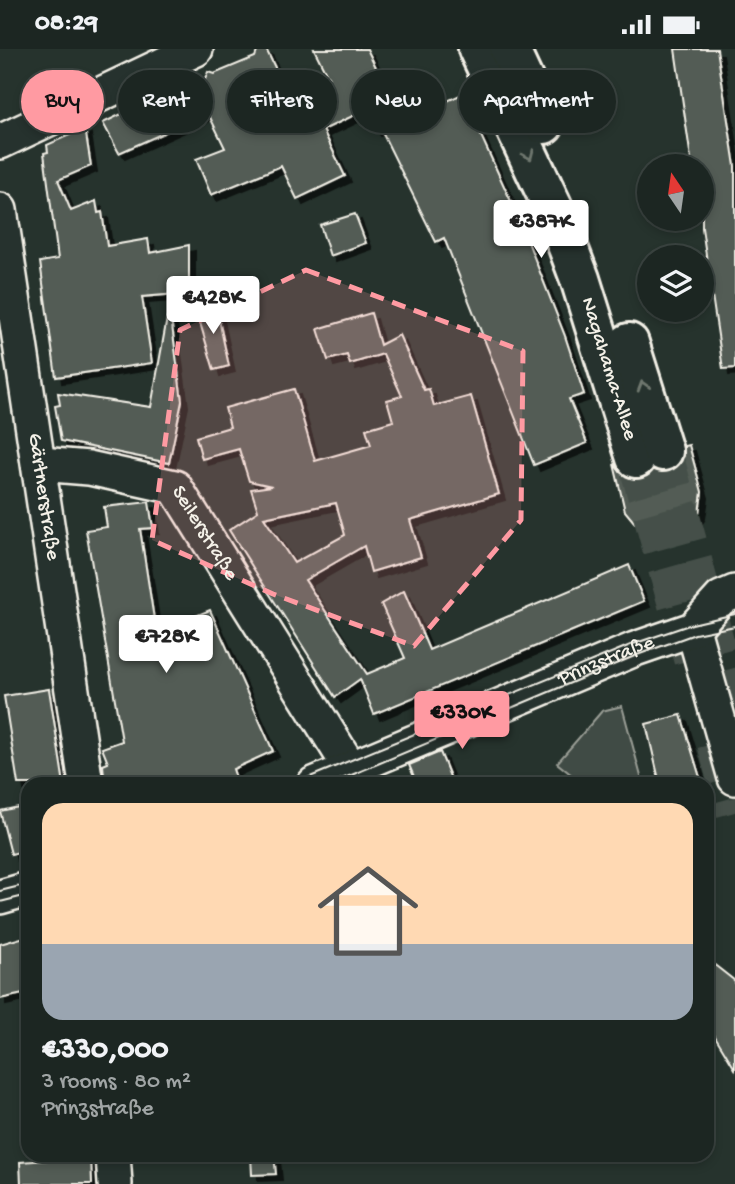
<!DOCTYPE html>
<html lang="en">
<head>
<meta charset="utf-8">
<style>
  body { margin:0; font-family:"Gochi Hand",sans-serif; background:#29322f; color:#f1f3f6; height:100vh; display:flex; flex-direction:column; font-size:26px; white-space:nowrap }
  * { box-sizing:border-box; margin:0 }
  p { font-size:23px; color:#a0a5a5 }
  .icon { flex:none; width:38px; height:38px; fill:none; stroke:currentColor; stroke-width:2; stroke-linecap:round; stroke-linejoin:round }
  .map { position:relative; flex:1; overflow:hidden }
  .panel { position:absolute; left:21px; top:728px; width:693px; height:385px; display:flex; flex-direction:column; background:#1c2622; border-radius:21px; box-shadow:0 4px 10px #0003,0 0 0 2px #3a4340 }
  .panel>* { flex:none }
  .hud { position:absolute; left:21px; top:21px; width:693px; height:63px; display:flex; gap:14px }
  .needle { width:46px; rotate:347deg }
  .fabs { position:absolute; left:637px; top:105px; display:grid; gap:14px }
  .fabs a { display:grid; place-items:center; width:77px; height:77px; border-radius:50%; background:#1c2622; box-shadow:0 4px 10px #0003,0 0 0 2px #3a4340; font-size:35px }
  .price { position:absolute; translate:-50% -60px; padding:0 16px; border-radius:7px; background:#fff; color:#222; font-size:23px; line-height:46px; filter:drop-shadow(0 2px 4px #0008) }
  .price::after { content:''; position:absolute; left:50%; top:42px; width:21px; height:16px; margin-left:-10px; background:inherit; clip-path:polygon(0 0,100% 0,50% 100%) }
  .price.active { background:#ff9aa2; color:#111 }
  ul { padding:0; list-style:none }
  li { display:grid; align-content:center; gap:14px; height:371px; padding:0 21px }
  li span { display:grid; place-items:center; height:217px; border-radius:21px; color:#555 }
  li>.icon { margin-inline-start:auto }
  span .icon { width:126px; height:126px; fill:#fffc; stroke-width:1 }
  li b { font-size:30px }
  .chip { padding:0 24px; border-radius:32px; background:#1c2622; box-shadow:0 4px 10px #0003,0 0 0 2px #3a4340; font-size:24px; line-height:63px }
  .chip.active { background:#ff9aa2; color:#111 }
  .status { display:flex; justify-content:space-between; align-items:center; height:49px; padding:0 35px; background:#1c2622; direction:ltr }
  .status svg { height:19px; fill:currentColor }
  .map>svg:first-child { display:block }
  .green { fill:#414b45; stroke:#9a9e96; stroke-width:2 }
  .building { fill:#525c55; stroke:#f4f1e8; stroke-width:2; fill-rule:evenodd; filter:url(#shadow) }
  .lines { fill:none; stroke-linecap:round; stroke-linejoin:round }
  .major-tunnel { stroke:#455049; stroke-width:38; stroke-dasharray:38 19; stroke-linecap:butt }
  .minor-casing { stroke:#f4f1e8; stroke-width:38 }
  .major-casing { stroke:#f4f1e8; stroke-width:44 }
  .minor { stroke:#26332d; stroke-width:33 }
  .major { stroke:#26332d; stroke-width:38 }
  .tram { stroke:#f4f1e8; stroke-width:2 }
  .oneway { stroke:#6e766e }
  .marked { fill:#ff9aa2; fill-opacity:0.2; stroke:#ff9aa2; stroke-width:5; stroke-dasharray:14 9; stroke-linejoin:round }
  .labels { text-anchor:middle; dominant-baseline:central; stroke-width:5; stroke-linejoin:round; paint-order:stroke }
  .street-label { font-size:21px; fill:#f4f1e8; stroke:#26332d }
</style>
</head>
<body>
<div class="status"><b>08:29</b><svg viewBox="0 0 49 12"><path d="M0 12V9h3v3zM5 12V6h3v6zM10 12V3h3v9zM15 12V0h3v12zM26 1h20v11H26zM47 4h2v5h-2z"/></svg></div>
<div class="map">
<svg width="735" height="1135" viewBox="0 0 735 1135">
  <defs>
    <filter id="shadow"><feDropShadow dx="6" dy="6" stdDeviation="0" flood-color="#0009"/></filter>
  </defs>
  <rect width="100%" height="100%" fill="#26332d"/>
  <filter id="ink" filterUnits="userSpaceOnUse"><feTurbulence type="fractalNoise" baseFrequency=".0143" numOctaves="2"/><feDisplacementMap in="SourceGraphic" scale="14" xChannelSelector="R" yChannelSelector="G"/><feConvolveMatrix kernelMatrix="1 2 1 2 8 2 1 2 1" color-interpolation-filters="sRGB"/></filter>
  <g filter="url(#ink)">
    <path class="green" d="M622,657L643,735H583L557,714L602,662Z"/>
    <g class="building">
      <path d="M258,0H266L281,31L307,20L328,28L314,0H367L403,73L462,45L519,170L565,287L584,345L569,350L587,394L534,416L444,189L436,193L380,79L375,81L365,61L323,81L345,127L297,150L281,117L211,146L196,110L225,99L208,64L188,73L208,23L214,25L255,8Z"/>
      <path d="M675,0H717L735,117V319L723,320L702,179V117H692Z"/>
      <path d="M173,40L188,73L119,104L103,74Z"/>
      <path d="M85,79L91,117L58,131L71,162L96,152L98,164L102,163L107,197L148,190L150,204L189,196V244L142,248L152,314L56,328L40,213L58,210L44,104L48,103L47,96Z"/>
      <path d="M355,165L366,194L330,207L320,176Z"/>
      <path d="M216,257L229,317L214,321L196,260Z"/>
      <path d="M371,264L380,296L399,286L424,341L429,340L434,357L471,347L499,445L410,471L421,508L371,523L364,497L305,531L367,625L405,609L381,555L404,542L429,601L629,516L644,552L374,665L360,630L335,648L229,481L258,462L251,440L272,437L249,432L239,400L202,410L196,388L230,378L225,359L294,340L315,412L371,396L366,380L393,372L387,351L402,347L383,305L350,315L347,306L328,311L318,280ZM336,454L345,486L294,514L264,469Z"/>
      <path d="M167,269H171L182,352L169,414L61,392L55,357L60,356L58,344L151,358Z"/>
      <path d="M689,396L702,443L699,464L690,478L675,486L657,488L644,485L625,462L614,415L622,425L632,430H642L654,421L669,423L679,417L684,407V397Z"/>
      <path d="M149,453L153,479L140,480L156,583L210,561L273,702L233,720L238,735H108L104,727L103,716L108,714L102,699L122,692L86,481L107,478L104,458Z"/>
      <path d="M49,640L64,735H18L4,647Z"/>
      <path d="M681,666L702,735H660L646,675Z"/>
      <path d="M440,703L453,735H417L409,716Z"/>
      <path d="M28,756V801L11,805L0,762Z"/>
      <path d="M28,887V944L0,950V895Z"/>
      <path d="M707,910L735,932V1020L707,974Z"/>
      <path d="M251,1106H274L276,1125L252,1126Z"/>
      <path d="M91,1108L92,1135H21L20,1113Z"/>
    </g>
    <g class="lines">
      <g class="major-tunnel">
        <path d="M663,402L735,665"/>
        <path d="M636,409L694,616"/>
        <path d="M716,694L735,763"/>
      </g>
      <g class="minor-casing">
        <g id="minor">
          <path d="M0,93L196,0"/>
          <path id="s1" d="M0,161L86,735"/>
          <path id="s2" d="M40,415L89,419L175,438L351,720"/>
          <path d="M693,580L735,729"/>
          <path id="s3" d="M314,735L635,600L693,580L721,549L735,543"/>
          <path d="M0,848L28,840"/>
          <path d="M113,1106L115,1135"/>
        </g>
      </g>
      <g class="major-casing">
        <g id="major">
          <path id="s4" d="M478,0L554,161L580,230L636,409"/>
          <path d="M509,0L544,75"/>
          <path d="M629,294L663,402"/>
        </g>
      </g>
      <use href="#minor" class="minor"/>
      <use href="#major" class="major"/>
      <g class="tram">
        <path d="M293,735L633,595L692,575L735,565"/>
        <path d="M330,735L637,606L695,585L735,577"/>
        <path d="M0,842L28,835"/>
        <path d="M0,853L28,846"/>
      </g>
    </g>
    <defs><path id="oneway-chevron" d="M-2-3.5L2.5 0L-2 3.5" fill="none" stroke-width="1.6" stroke-linecap="round" stroke-linejoin="round" transform="scale(1.75)"/></defs>
    <g class="oneway">
      <use href="#oneway-chevron" transform="translate(529 106) rotate(66)"/>
      <use href="#oneway-chevron" transform="translate(643 337) rotate(-107)"/>
    </g>
  </g>
  <path class="marked" d="M306,221L523,302L521,471L414,597L273,545L152,491L180,281Z"/>
  <g class="labels">
    <g class="street-label">
      <text stroke="none"><textPath href="#s4" startOffset="346">Nagahama-Allee</textPath></text>
      <text stroke="none"><textPath href="#s1" startOffset="290">Gärtnerstraße</textPath></text>
      <text stroke="none"><textPath href="#s2" startOffset="192">Seilerstraße</textPath></text>
      <text stroke="none"><textPath href="#s3" startOffset="317">Prinzstraße</textPath></text>
    </g>
  </g>
</svg>
<div class="fabs">
<a><svg class="needle" viewBox="-14 -14 28 28"><path d="M0-13l5 13h-10z" fill="#e53935"/><path d="M0 13l5-13h-10z" fill="#a0a5a5"/></svg></a>
<a><svg class="icon" aria-label="layers" viewBox="0 0 24 24"><path d="M12 4l9 5-9 5-9-5zM3 14l9 5 9-5"/></svg></a>
</div>
<b class="price" style="left:541px;top:211px">€387K</b>
<b class="price" style="left:213px;top:287px">€428K</b>
<b class="price" style="left:166px;top:626px">€728K</b>
<b class="price active" style="left:462px;top:702px">€330K</b>
<div class="hud">
<a class="chip active">Buy</a>
<a class="chip">Rent</a>
<a class="chip">Filters</a>
<a class="chip">New</a>
<a class="chip">Apartment</a>
</div>
<section class="panel">
<ul>
<li><span style="background:linear-gradient(#ffd9b3 65%,#9aa5b1 0)"><svg class="icon" aria-label="home" viewBox="0 0 24 24"><path d="M3 11l9-7 9 7M6 9v11h12V9"/></svg></span><div><b>€330,000</b><p>3 rooms · 80 m²</p><p>Prinzstraße</p></div></li>
</ul>
</section>
</div>
</body>
</html>
